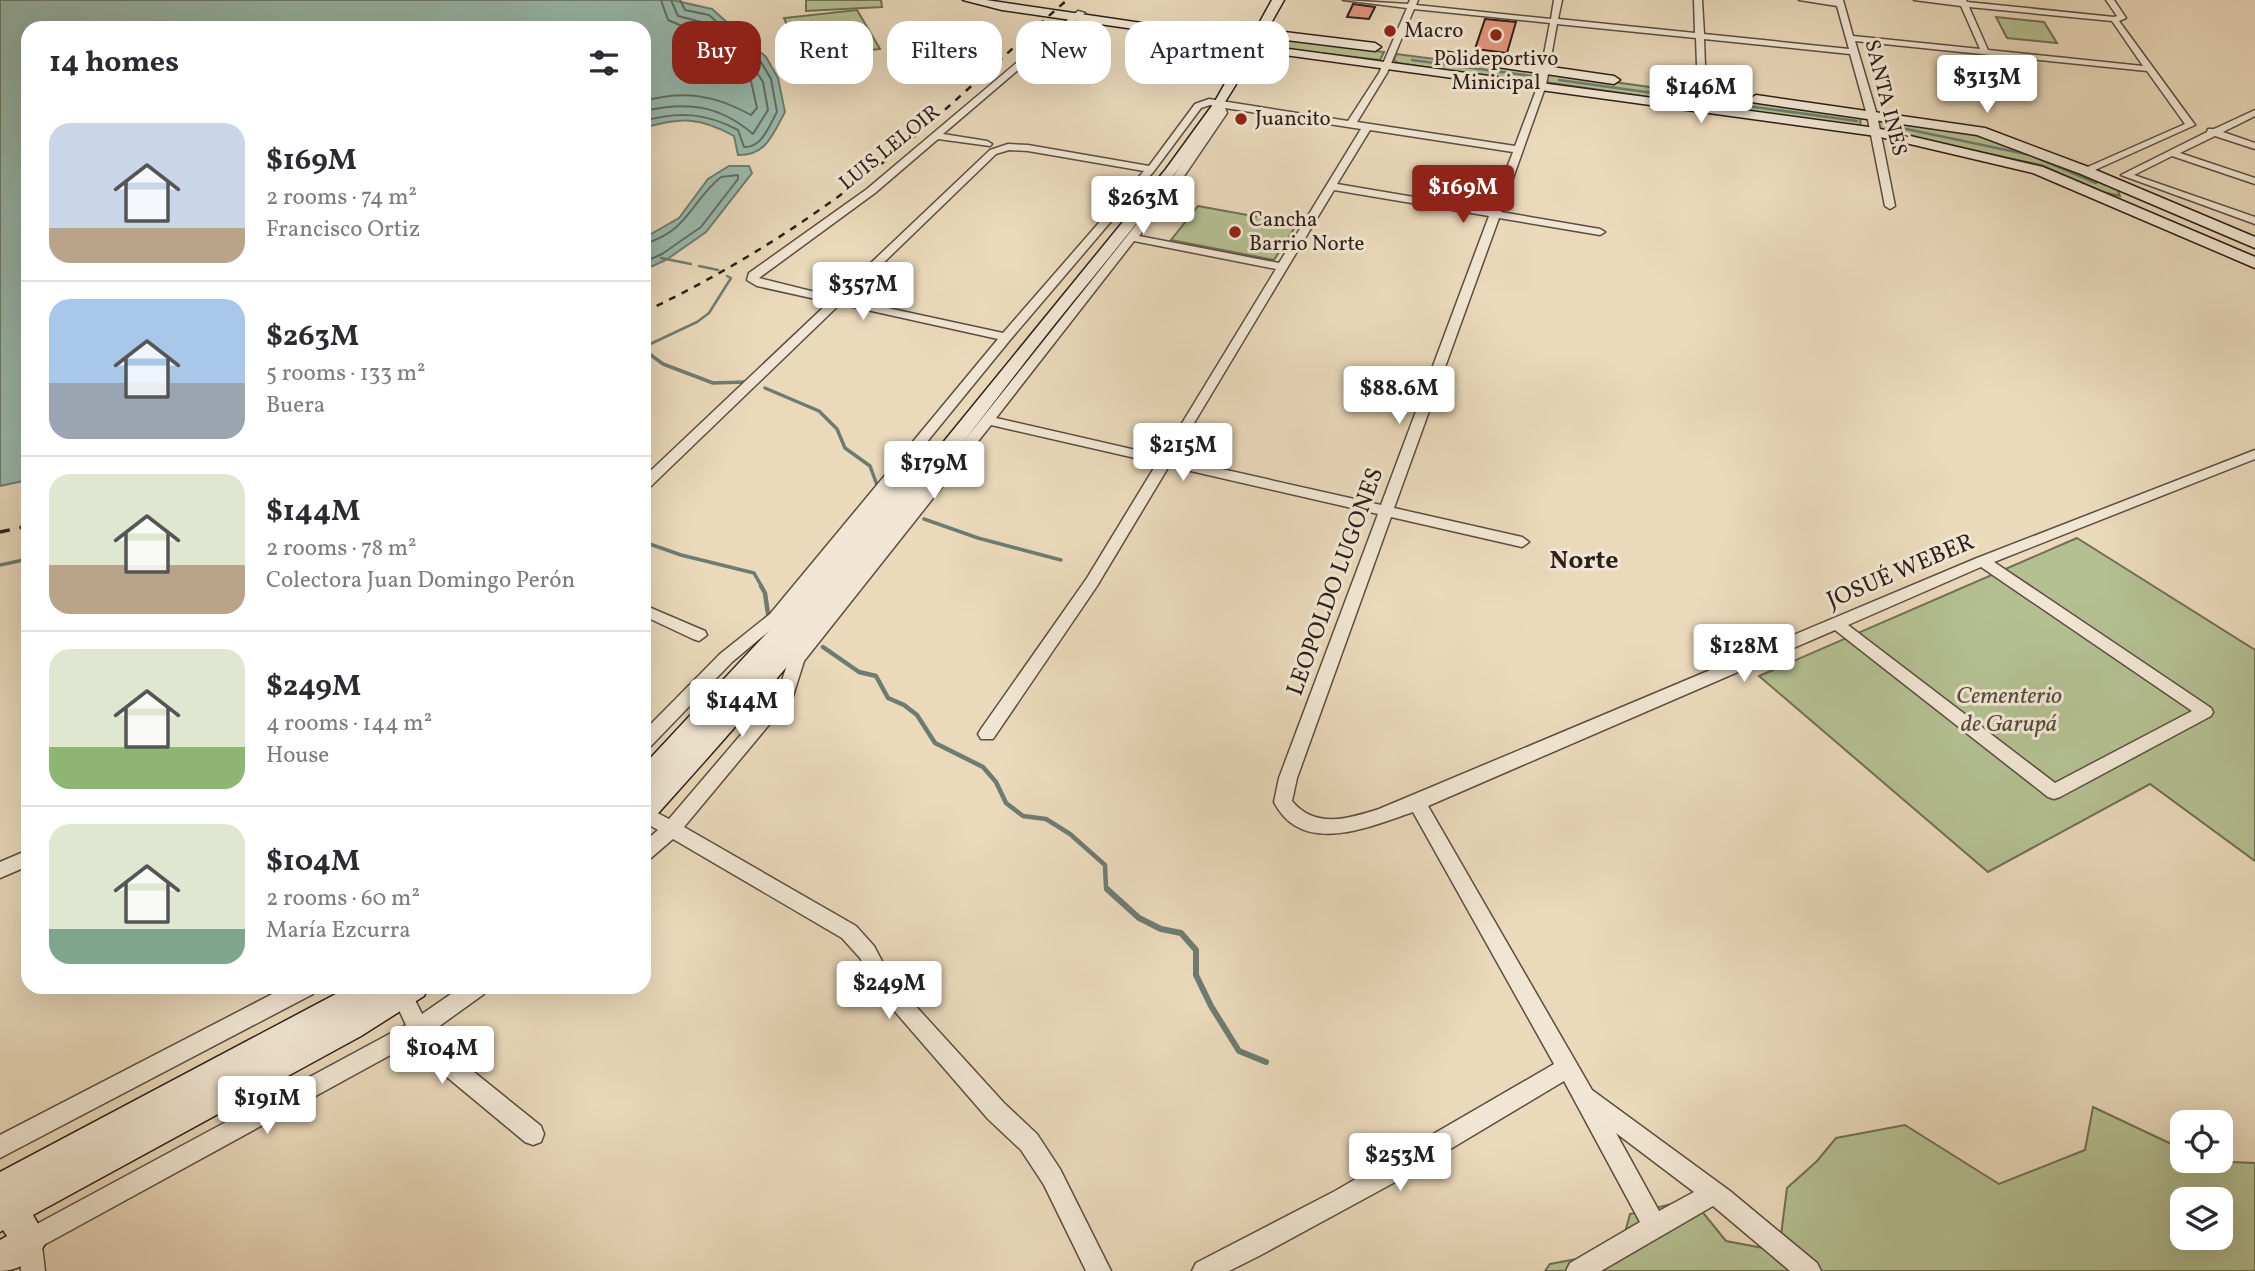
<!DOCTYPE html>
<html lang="en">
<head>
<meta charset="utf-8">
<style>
  body { margin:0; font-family:Vollkorn,serif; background:#f2f2f3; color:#2b2b33; height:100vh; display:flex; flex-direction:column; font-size:26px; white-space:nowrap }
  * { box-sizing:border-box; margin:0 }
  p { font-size:23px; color:#7c7c81 }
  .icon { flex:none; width:38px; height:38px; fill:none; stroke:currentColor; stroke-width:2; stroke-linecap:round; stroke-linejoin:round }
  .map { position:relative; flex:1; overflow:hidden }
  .side { position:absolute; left:21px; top:21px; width:630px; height:973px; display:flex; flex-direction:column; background:#fff; border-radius:21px; box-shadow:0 7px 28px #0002 }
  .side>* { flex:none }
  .guide { position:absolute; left:672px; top:21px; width:665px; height:63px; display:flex; gap:14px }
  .tools { position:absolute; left:2170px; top:1110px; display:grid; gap:14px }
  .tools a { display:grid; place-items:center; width:63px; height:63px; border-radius:14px; background:#fff; box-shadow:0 7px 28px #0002; font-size:35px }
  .price { position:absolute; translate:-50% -60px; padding:0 16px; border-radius:7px; background:#fff; color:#222; font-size:23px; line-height:46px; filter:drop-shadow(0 2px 4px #0008) }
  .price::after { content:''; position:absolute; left:50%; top:42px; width:21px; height:16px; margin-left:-10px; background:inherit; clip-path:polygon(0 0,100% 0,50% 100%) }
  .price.on { background:#8f2418; color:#fff }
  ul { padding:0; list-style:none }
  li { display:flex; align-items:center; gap:21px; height:175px; padding:0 28px }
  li+li { border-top:2px solid #e1e1e2 }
  li span { display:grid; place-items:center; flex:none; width:196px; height:140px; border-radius:21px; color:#555 }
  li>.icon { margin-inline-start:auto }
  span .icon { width:84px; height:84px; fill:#fffc; stroke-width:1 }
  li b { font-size:30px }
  h2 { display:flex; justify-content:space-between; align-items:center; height:84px; padding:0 28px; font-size:30px }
  .pill { padding:0 24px; border-radius:21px; background:#fff; box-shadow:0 7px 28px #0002; font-size:24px; line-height:63px }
  .pill.on { background:#8f2418; color:#fff }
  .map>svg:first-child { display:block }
  .green { fill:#b4c092; stroke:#706f55; stroke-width:2; fill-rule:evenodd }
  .water { fill:#98baad; stroke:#6d7c71; stroke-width:2 }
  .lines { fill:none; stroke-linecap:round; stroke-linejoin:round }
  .shore { stroke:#626c62; stroke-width:2 }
  .stream-far3 { stroke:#6d7c71; stroke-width:2.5 }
  .stream-far2 { stroke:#6d7c71; stroke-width:3.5 }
  .stream-far1 { stroke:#6d7c71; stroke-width:4.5 }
  .stream { stroke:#6d7c71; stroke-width:6 }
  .building { fill:#e3967e; stroke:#2c1e18; stroke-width:2 }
  .street-casing { stroke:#5c4d41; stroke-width:3 }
  .secondary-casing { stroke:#2c1e18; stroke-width:3 }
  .street { fill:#f1e6d3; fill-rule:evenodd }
  .secondary { fill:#f1e6d3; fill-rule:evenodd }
  .rail-far1 { stroke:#2c1e18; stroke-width:2.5; stroke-dasharray:7 7; stroke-linecap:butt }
  .rail { stroke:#2c1e18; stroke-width:3.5; stroke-dasharray:10 10; stroke-linecap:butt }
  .poi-dot { fill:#8f2418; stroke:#f1e6d3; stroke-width:2.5 }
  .labels { text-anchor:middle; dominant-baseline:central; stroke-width:6; stroke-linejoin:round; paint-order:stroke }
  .far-poi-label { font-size:21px; fill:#2c1e18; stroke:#f1e6d3; text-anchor:start }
  .far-street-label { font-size:21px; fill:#2c1e18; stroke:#f1e6d3 }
  .street-label { font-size:24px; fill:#2c1e18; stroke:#f1e6d3 }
  .park-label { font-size:24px; font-style:italic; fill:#554f3d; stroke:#f1e6d3 }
  .neighbourhood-label { font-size:26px; font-weight:bold; fill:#2c1e18; stroke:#f1e6d3 }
</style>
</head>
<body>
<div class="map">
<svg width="2255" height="1271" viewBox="0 0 2255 1271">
  <rect width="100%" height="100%" fill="#ead9bb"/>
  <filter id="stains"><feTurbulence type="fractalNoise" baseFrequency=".00286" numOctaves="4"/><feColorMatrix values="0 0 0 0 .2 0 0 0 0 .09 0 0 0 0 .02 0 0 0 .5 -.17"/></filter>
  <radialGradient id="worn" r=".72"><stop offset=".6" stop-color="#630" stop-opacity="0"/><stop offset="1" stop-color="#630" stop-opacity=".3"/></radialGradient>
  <g class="green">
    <path d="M806,0H881L882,7L806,11Z"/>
    <path d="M857,10L880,49L801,58L784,18Z"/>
    <path d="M1996,17L2044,22L2057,43L2007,38Z"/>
    <path d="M1265,37L1384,52L1380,60L1259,46Z"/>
    <path d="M1396,54L1528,71L1536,74L1533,81L1527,82L1398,63L1394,60Z"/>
    <path d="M1555,74L1848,114L1861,117L1860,125L1854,127L1545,82V75Z"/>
    <path d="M1878,120L1976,132L2017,146L2117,189L2120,196L2103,192L2041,165L1885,132L1878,129Z"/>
    <path d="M1198,206L1297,224L1274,260L1171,240Z"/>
    <path d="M2077,538L2255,650V861L2150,784L1988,872L1759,676Z"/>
    <path d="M2093,1107L2182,1149V1160L2255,1163V1271H1545L1550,1264L1620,1251L1630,1214L1692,1199L1726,1241L1779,1251L1787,1188L1817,1161L1836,1138L1905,1125L1999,1184L2085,1150ZM2182,1199H2221V1237H2182Z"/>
  </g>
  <g class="water">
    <path d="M0,0H672L712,9L766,57L778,78L785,112C773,134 766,156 738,155L734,136C700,117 681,117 644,128V28H28V480L0,486Z"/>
    <path d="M729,166H749L752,173L706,232L666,260L644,270V238L679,218L708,179Z"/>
  </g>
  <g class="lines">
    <g class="shore">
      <path d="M644,101C684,90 715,95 751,115L757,108L751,81L735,62L703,35L668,20L661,0"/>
      <path d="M644,111C687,101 719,105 753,134L768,110L763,82L754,68L705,23L678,16L671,0"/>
      <path d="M644,121C679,111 706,113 738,130L744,147C762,148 769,126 777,112L771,79L761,62L709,15L685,10L680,0"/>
      <path d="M644,244C689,231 690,202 721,177L738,175V179L701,227L662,254L644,262"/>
    </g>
    <g class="stream-far3">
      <path d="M1412,60L1531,76"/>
      <path d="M1559,80L1857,121"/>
      <path d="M1892,126L2030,155L2096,183"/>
      <path d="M661,258L691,264"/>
      <path d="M699,266L718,270"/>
      <path d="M646,346L697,322L709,313L731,278L727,276"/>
    </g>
    <g class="stream-far2">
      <path d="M644,347L650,344"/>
      <path d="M644,350L663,364L713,383L746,382"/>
      <path d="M765,388L819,411L837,429L845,448L870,466L877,485"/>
      <path d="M924,519L978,538L1061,560"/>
      <path d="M644,542L681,555L754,573L762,587"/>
      <path d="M0,565L28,559"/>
    </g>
    <g class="stream-far1">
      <path d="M761,586L765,593L768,614"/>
      <path d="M823,647L859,672L876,676L888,698L904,705L917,715L935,743L983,767L996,782L1006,803L1023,816L1046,819L1070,834L1105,865L1106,887L1109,891"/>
    </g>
    <path class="stream" d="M1107,889L1139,918L1161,929L1181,933L1196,950V975L1211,1006L1239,1051L1266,1062"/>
  </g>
  <g class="building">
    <path d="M1353,4L1375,7L1369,19L1347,17Z"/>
    <path d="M1485,19L1516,22L1507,53L1475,49Z"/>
  </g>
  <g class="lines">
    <g class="street-casing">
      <g id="street">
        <path d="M1343,0L1408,4L1410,0H1418L1416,5L1551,19L1554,0H1562L1558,19L1695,33L1694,0H1702L1704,34L1849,49L1837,6L1799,0H1843L1853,36L1980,49L1961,6L1914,0H1966L1967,2L2114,17L2117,16L2106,0H2114L2126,18L2119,21L2195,125L2086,174L2083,173V169L2185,124L2147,71L1855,41L1877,115L1895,206L1890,209L1885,206L1867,115L1850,54L1704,39L1706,92L1702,95L1698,92L1696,38L1557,24L1546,85L1501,212L1600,229L1605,232L1600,235L1499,218L1394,508L1522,537L1529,542L1522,547L1391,517L1297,778L1292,801C1315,829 1348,819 1379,809L1977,558L2255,450V459L1994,562L2211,708L2213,712L2211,716L2060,797L2054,799L2048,797L1835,630L1428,806L1592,1090L1730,1191L1817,1263L1821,1271H1790L1713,1206L1601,1271H1566L1570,1263L1640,1222L1564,1081L1397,1181L1259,1256L1229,1271H1192L1196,1263L1335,1191L1554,1064L1413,812C1369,827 1302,857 1274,802L1279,778L1378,514L1169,466L1097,586L993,739H981L978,734L981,729L1087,578L1157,463L991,425L804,661L793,696L684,827L856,926L874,946L892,980L1004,1103L1037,1134L1060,1169L1111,1271H1086L1044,1185L1021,1150L988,1119L878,992L860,958L842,938L673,839L651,858L644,861V842L658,830L644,822V806L669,819L779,690L790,655L831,608L1166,187L1217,113L1216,106L1210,105L1201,108L1154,171L1010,340L780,622L732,662L650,747L644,749V731L720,654L770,614L998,339L840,304L649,488L644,489V477L829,302L757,286L747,280L749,273L867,189L1078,11L1085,13L943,134L987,141L992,144L990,146L938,139L875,193L759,278L835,297L990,150L1008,144L1028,145L1149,166L1195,104L1209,99L1348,121L1379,73L1407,8ZM1969,7L2112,21L2143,66L1988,50ZM1414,9L1550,23L1538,85L1515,146L1357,122L1387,73ZM1225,108L1361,129L1279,263L1139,236L1174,191L1227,113ZM1370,130L1513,152L1491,210L1337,184ZM1009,150L1028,151L1144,171L1003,333L846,299L996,154ZM1334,190L1489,216L1381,505L1173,458ZM1134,241L1276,269L1162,456L996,418ZM1981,567L2192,711L2055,783L1848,625ZM1616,1133L1694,1192L1659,1211Z"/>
        <path d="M2255,110V116L2223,132L2255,143V149L2215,136L2180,153L2255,178V184L2172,156L2134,175L2255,217V224L2121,175L2207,132L2208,129H2214Z"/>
        <path d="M644,605L705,631L707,635L699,641L693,639L644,616Z"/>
        <path d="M28,850V866L0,878V862Z"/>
        <path d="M286,987H316L313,994L0,1158V1135Z"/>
        <path d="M405,987L409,988L422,1014L461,987H487L484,994L434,1030L464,1064L541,1126L544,1134L541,1142L533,1145L525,1142L448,1078L416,1041L42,1246L45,1271H21L18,1240L22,1232L406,1025L392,995L395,988Z"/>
      </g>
    </g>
    <g class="secondary-casing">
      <g id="secondary">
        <path d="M963,0H986L1169,27L1248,43L1252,35L1204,29L1198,26L1204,23L1256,29L1272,0H1284L1267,30L1375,43L1381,47L1375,51L1263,37L1259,45L1876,128L2043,167L2255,257V268L2033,173L1876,136L1255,51C1196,160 1112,251 1036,348C960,445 887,544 809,640C759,701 706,760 653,819L644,823V795L648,791L644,792V765L779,620L894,480L901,478L910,483L1166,169L1214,103L1244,50L1169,34L1002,10Z"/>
        <path d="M1447,52L1614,76L1620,80L1614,84L1443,59L1441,56Z"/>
        <path d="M1756,95L1985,128L2091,168L2255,237V248L2081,174L1977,135L1751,102L1750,99Z"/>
        <path d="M349,987H429L424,996L361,1036L33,1215L47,1240C39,1258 20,1271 0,1271V1240L7,1236L3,1230L0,1232V1172Z"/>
      </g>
    </g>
    <use href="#street" class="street"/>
    <use href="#secondary" class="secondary"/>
    <path class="rail-far1" d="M644,312C739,267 827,210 908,142C962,96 1013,47 1067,0"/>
    <path class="rail" d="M0,532L28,526"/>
  </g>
  <g class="poi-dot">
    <circle cx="1390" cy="31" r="7"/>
    <circle cx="1496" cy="35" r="7"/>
    <circle cx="1241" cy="119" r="7"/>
    <circle cx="1235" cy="232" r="7"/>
  </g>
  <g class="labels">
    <g class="far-poi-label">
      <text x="1404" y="31">Macro</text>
      <text x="1496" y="59" text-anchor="middle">Polideportivo<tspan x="1496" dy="24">Minicipal</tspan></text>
      <text x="1255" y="119">Juancito</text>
      <text x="1249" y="220">Cancha<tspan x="1249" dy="24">Barrio Norte</tspan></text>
    </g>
    <g class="far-street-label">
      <text transform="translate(1885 98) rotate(76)">SANTA INÉS</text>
      <text transform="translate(890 148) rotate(-39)">LUIS LELOIR</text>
    </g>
    <g class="street-label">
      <text transform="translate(1901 572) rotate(-23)">JOSUÉ WEBER</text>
      <text transform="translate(1336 582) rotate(-70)">LEOPOLDO LUGONES</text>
    </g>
    <g class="park-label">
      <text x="2009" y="697">Cementerio<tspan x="2009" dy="28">de Garupá</tspan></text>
    </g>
    <g class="neighbourhood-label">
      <text x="1584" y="561">Norte</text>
    </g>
  </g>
  <rect width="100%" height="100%" filter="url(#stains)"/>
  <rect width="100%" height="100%" fill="url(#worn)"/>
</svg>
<div class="tools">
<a><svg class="icon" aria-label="locate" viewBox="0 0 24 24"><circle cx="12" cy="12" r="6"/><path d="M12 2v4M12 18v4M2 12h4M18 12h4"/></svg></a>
<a><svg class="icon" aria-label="layers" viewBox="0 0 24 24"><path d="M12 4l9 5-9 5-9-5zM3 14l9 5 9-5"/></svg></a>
</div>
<b class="price" style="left:1987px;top:115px">$313M</b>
<b class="price" style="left:1701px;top:125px">$146M</b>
<b class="price on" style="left:1463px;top:225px">$169M</b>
<b class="price" style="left:1143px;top:236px">$263M</b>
<b class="price" style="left:863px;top:322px">$357M</b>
<b class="price" style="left:1399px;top:426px">$88.6M</b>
<b class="price" style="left:1183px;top:483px">$215M</b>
<b class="price" style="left:934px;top:501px">$179M</b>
<b class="price" style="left:1744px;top:684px">$128M</b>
<b class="price" style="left:742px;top:739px">$144M</b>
<b class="price" style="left:889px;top:1021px">$249M</b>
<b class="price" style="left:442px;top:1086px">$104M</b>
<b class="price" style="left:267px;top:1136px">$191M</b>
<b class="price" style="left:1400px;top:1193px">$253M</b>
<div class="guide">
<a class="pill on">Buy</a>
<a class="pill">Rent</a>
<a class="pill">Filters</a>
<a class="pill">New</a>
<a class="pill">Apartment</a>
</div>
<section class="side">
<h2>14 homes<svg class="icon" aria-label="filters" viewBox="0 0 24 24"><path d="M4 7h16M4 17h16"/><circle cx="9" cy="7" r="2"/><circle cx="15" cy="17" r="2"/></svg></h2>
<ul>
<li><span style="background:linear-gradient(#c9d6e8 75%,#b9a48a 0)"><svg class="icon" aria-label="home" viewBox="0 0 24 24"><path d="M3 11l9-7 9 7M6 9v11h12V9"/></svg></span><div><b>$169M</b><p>2 rooms · 74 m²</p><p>Francisco Ortiz</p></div></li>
<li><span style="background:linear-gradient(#a9c7e8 60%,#9aa5b1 0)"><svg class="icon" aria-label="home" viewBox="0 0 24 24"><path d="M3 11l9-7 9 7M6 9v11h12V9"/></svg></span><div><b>$263M</b><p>5 rooms · 133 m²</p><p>Buera</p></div></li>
<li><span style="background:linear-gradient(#dfe7d0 65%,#b9a48a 0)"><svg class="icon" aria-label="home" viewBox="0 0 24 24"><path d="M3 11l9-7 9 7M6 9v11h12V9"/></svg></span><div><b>$144M</b><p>2 rooms · 78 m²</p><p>Colectora Juan Domingo Perón</p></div></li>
<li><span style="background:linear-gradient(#dfe7d0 70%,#8fb573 0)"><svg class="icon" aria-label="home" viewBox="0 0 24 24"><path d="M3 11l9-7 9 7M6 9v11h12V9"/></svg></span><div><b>$249M</b><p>4 rooms · 144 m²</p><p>House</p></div></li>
<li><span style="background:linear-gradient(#dfe7d0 75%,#7fa58c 0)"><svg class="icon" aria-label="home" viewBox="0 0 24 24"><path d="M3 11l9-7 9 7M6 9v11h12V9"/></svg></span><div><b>$104M</b><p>2 rooms · 60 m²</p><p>María Ezcurra</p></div></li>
</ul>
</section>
</div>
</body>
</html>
